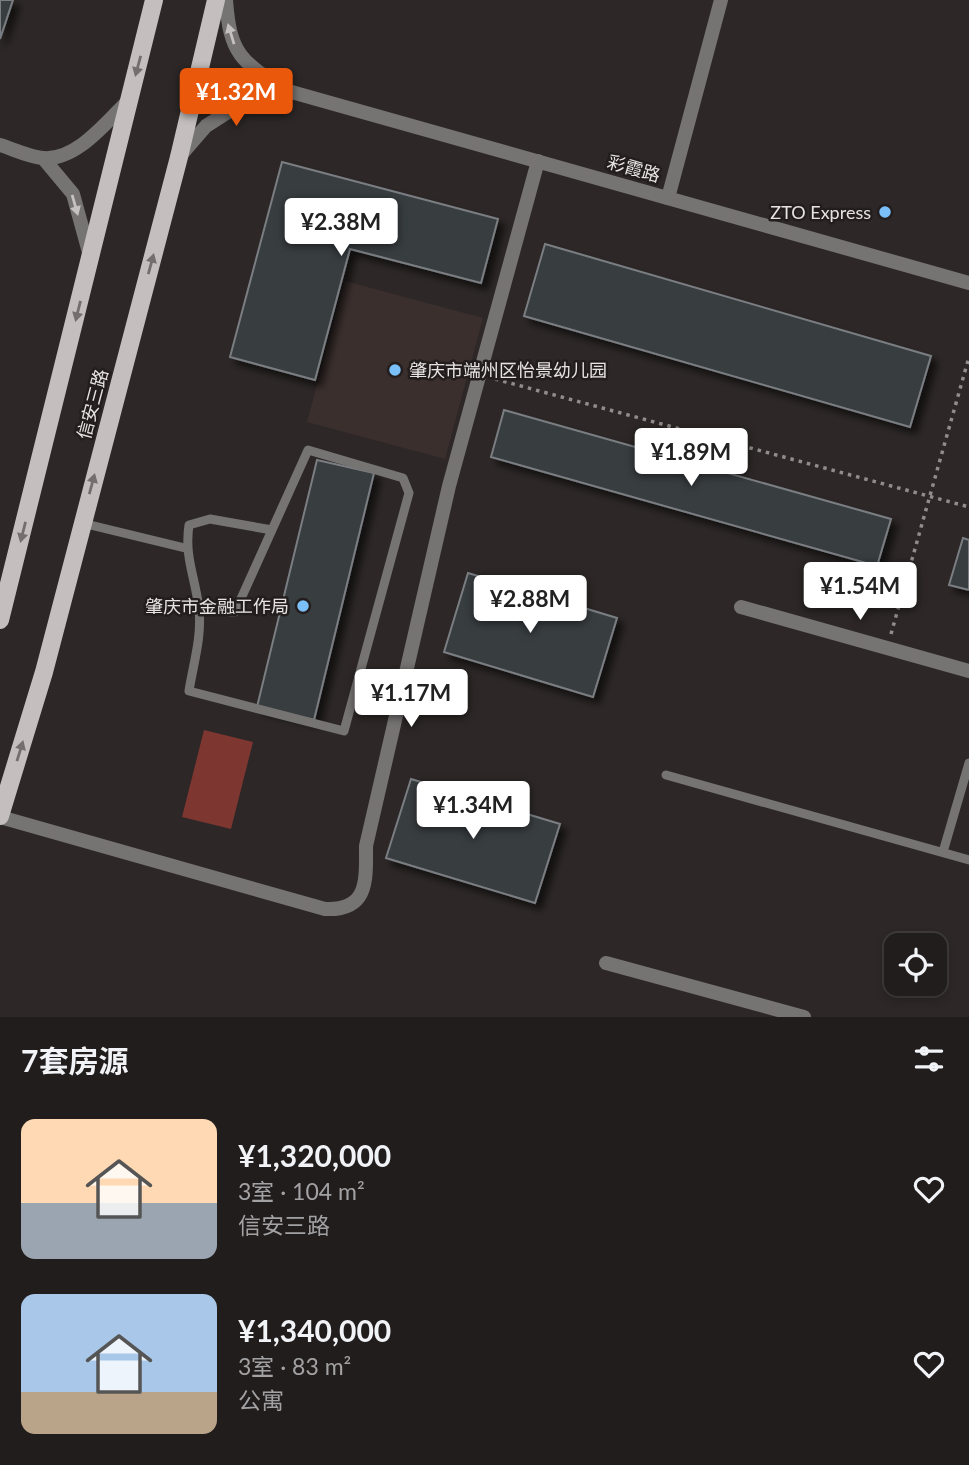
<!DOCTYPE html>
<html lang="zh">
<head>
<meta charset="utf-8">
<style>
  body { margin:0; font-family:Lato,"Noto Sans SC",sans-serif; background:#2e2a2a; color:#f1f3f6; height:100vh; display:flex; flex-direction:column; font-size:26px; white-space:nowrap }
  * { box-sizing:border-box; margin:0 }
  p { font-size:23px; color:#a2a2a4 }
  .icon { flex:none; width:38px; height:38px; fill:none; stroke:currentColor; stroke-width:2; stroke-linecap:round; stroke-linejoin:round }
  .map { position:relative; height:1017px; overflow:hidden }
  .side { display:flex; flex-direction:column; background:#221d1d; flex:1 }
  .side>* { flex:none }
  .controls { position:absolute; left:884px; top:933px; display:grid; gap:14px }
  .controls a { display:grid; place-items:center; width:63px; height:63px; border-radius:14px; background:#221d1d; box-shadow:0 4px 10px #0003,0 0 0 2px #3f3b3b; font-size:35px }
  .price { position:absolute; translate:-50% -60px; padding:0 16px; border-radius:7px; background:#fff; color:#222; font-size:23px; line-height:46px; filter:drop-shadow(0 2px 4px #0008) }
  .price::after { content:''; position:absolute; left:50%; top:42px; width:21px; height:16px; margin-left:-10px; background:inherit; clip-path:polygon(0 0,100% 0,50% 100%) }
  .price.current { background:#ea580c; color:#fff }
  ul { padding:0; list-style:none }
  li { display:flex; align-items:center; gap:21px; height:175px; padding:0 21px }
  li span { display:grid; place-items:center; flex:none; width:196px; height:140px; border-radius:14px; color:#555 }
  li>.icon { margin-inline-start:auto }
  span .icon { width:84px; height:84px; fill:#fffc; stroke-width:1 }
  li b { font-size:30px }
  h2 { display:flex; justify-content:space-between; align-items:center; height:84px; padding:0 21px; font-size:30px }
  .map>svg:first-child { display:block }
  .built { fill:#3a2f2d }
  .green { fill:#7d3630 }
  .building { fill:#383c3f; stroke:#7a7e82; stroke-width:2; filter:url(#shadow) }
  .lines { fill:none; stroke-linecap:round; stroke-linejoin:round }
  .path { stroke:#928d8d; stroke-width:3.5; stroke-dasharray:3.5 5; stroke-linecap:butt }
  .service { stroke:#767373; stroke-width:9 }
  .minor { stroke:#767373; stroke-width:14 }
  .primary { stroke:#c4bfbe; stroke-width:18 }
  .oneway { fill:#c5c1c1 }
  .oneway2 { fill:#746e6e }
  .poi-dot { fill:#7abff8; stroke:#231e1d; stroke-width:2.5 }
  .labels { text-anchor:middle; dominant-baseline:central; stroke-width:5; stroke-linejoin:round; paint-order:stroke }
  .street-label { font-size:18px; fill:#e7e3e3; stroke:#231e1d }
  .poi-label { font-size:18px; fill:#e7e3e3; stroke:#231e1d; text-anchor:end }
</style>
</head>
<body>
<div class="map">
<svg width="969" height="1017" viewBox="0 0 969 1017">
  <defs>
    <filter id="shadow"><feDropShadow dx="6" dy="6" stdDeviation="3.5" flood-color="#0009"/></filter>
  </defs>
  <rect width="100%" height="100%" fill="#2d2727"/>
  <path class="built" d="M345,281L483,318L445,459L307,422Z"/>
  <path class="green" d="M204,730L253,742L231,829L182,817Z"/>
  <g class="building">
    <path d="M0,0H13L0,39Z"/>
    <path d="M282,162L498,219L481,283L350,249L315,380L230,357Z"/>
    <path d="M545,244L931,356L910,427L524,316Z"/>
    <path d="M504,410L891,519L877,566L491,457Z"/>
    <path d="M317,460L374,473L314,720L257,707Z"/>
    <path d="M963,538L969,540V590L949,585Z"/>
    <path d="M468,573L617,618L593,697L444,652Z"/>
    <path d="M411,779L560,824L535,903L386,858Z"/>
  </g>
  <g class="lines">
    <g class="path">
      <path d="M495,379L969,507"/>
      <path d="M891,634L969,357"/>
    </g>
    <g class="service">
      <path d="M82,523L185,548"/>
      <path d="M199,610L235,612L308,450L403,478L409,493L344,731L189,691C193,665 202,637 199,610C196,579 184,558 189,525L210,519L272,530"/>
      <path d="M666,775L969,860"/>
      <path d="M943,852L969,763"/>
    </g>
    <g class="minor">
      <path d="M226,0C230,56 242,62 288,91L969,283"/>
      <path d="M0,145C13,149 29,157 43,158C77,161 107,121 129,100"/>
      <path d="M181,155L206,126L231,110L288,91"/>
      <path d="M43,158L73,194L90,256"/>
      <path d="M668,198L721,0"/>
      <path d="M741,607L969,671"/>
      <path d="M0,817L325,909C369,911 366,880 366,846L449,486L538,161"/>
      <path d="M606,963L804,1017"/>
    </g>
    <g class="primary">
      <path d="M0,620L154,0"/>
      <path d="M0,816L44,672L179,157L216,0"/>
    </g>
  </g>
  <defs><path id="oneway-solid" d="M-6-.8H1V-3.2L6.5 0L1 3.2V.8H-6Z" transform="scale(1.75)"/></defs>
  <g class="oneway">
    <use href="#oneway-solid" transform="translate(231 34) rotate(-107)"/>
    <use href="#oneway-solid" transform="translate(75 205) rotate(74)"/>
  </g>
  <g class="oneway2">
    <use href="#oneway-solid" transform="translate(138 66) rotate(105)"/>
    <use href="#oneway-solid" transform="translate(151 264) rotate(-75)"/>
    <use href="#oneway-solid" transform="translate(78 311) rotate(104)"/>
    <use href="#oneway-solid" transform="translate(92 484) rotate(-75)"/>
    <use href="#oneway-solid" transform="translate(23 532) rotate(104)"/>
    <use href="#oneway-solid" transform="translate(20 751) rotate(-73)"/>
  </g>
  <g class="poi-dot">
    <circle cx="885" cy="212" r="7"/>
    <circle cx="395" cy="370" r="7"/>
    <circle cx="303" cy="606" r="7"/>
  </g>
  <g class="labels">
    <g class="street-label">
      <text transform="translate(634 168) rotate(16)">彩霞路</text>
      <text transform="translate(92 404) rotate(-75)">信安三路</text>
    </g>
    <g class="poi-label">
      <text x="871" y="212">ZTO Express</text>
      <text x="409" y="370" text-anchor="start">肇庆市端州区怡景幼儿园</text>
      <text x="289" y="606">肇庆市金融工作局</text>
    </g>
  </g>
</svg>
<div class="controls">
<a><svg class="icon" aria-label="locate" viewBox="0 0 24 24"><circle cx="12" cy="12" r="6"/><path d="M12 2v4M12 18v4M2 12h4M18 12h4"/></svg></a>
</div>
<b class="price current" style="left:236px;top:128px">¥1.32M</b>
<b class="price" style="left:341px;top:258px">¥2.38M</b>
<b class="price" style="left:691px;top:488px">¥1.89M</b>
<b class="price" style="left:860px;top:622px">¥1.54M</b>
<b class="price" style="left:530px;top:635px">¥2.88M</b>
<b class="price" style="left:411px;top:729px">¥1.17M</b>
<b class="price" style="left:473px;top:841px">¥1.34M</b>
</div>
<section class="side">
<h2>7套房源<svg class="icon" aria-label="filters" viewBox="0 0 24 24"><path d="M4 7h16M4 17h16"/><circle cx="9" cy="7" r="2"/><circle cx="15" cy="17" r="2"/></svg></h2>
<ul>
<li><span style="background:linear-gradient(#ffd9b3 60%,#9aa5b1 0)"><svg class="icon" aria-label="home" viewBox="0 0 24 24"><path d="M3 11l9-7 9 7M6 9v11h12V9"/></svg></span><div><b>¥1,320,000</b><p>3室 · 104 m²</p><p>信安三路</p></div><svg class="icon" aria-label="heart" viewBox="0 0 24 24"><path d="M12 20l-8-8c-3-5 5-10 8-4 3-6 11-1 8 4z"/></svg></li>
<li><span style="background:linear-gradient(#a9c7e8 70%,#b9a48a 0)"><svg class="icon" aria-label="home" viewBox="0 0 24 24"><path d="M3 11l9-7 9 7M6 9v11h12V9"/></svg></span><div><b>¥1,340,000</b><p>3室 · 83 m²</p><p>公寓</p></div><svg class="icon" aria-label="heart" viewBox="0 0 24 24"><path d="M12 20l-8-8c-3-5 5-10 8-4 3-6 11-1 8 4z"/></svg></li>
</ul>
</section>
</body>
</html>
